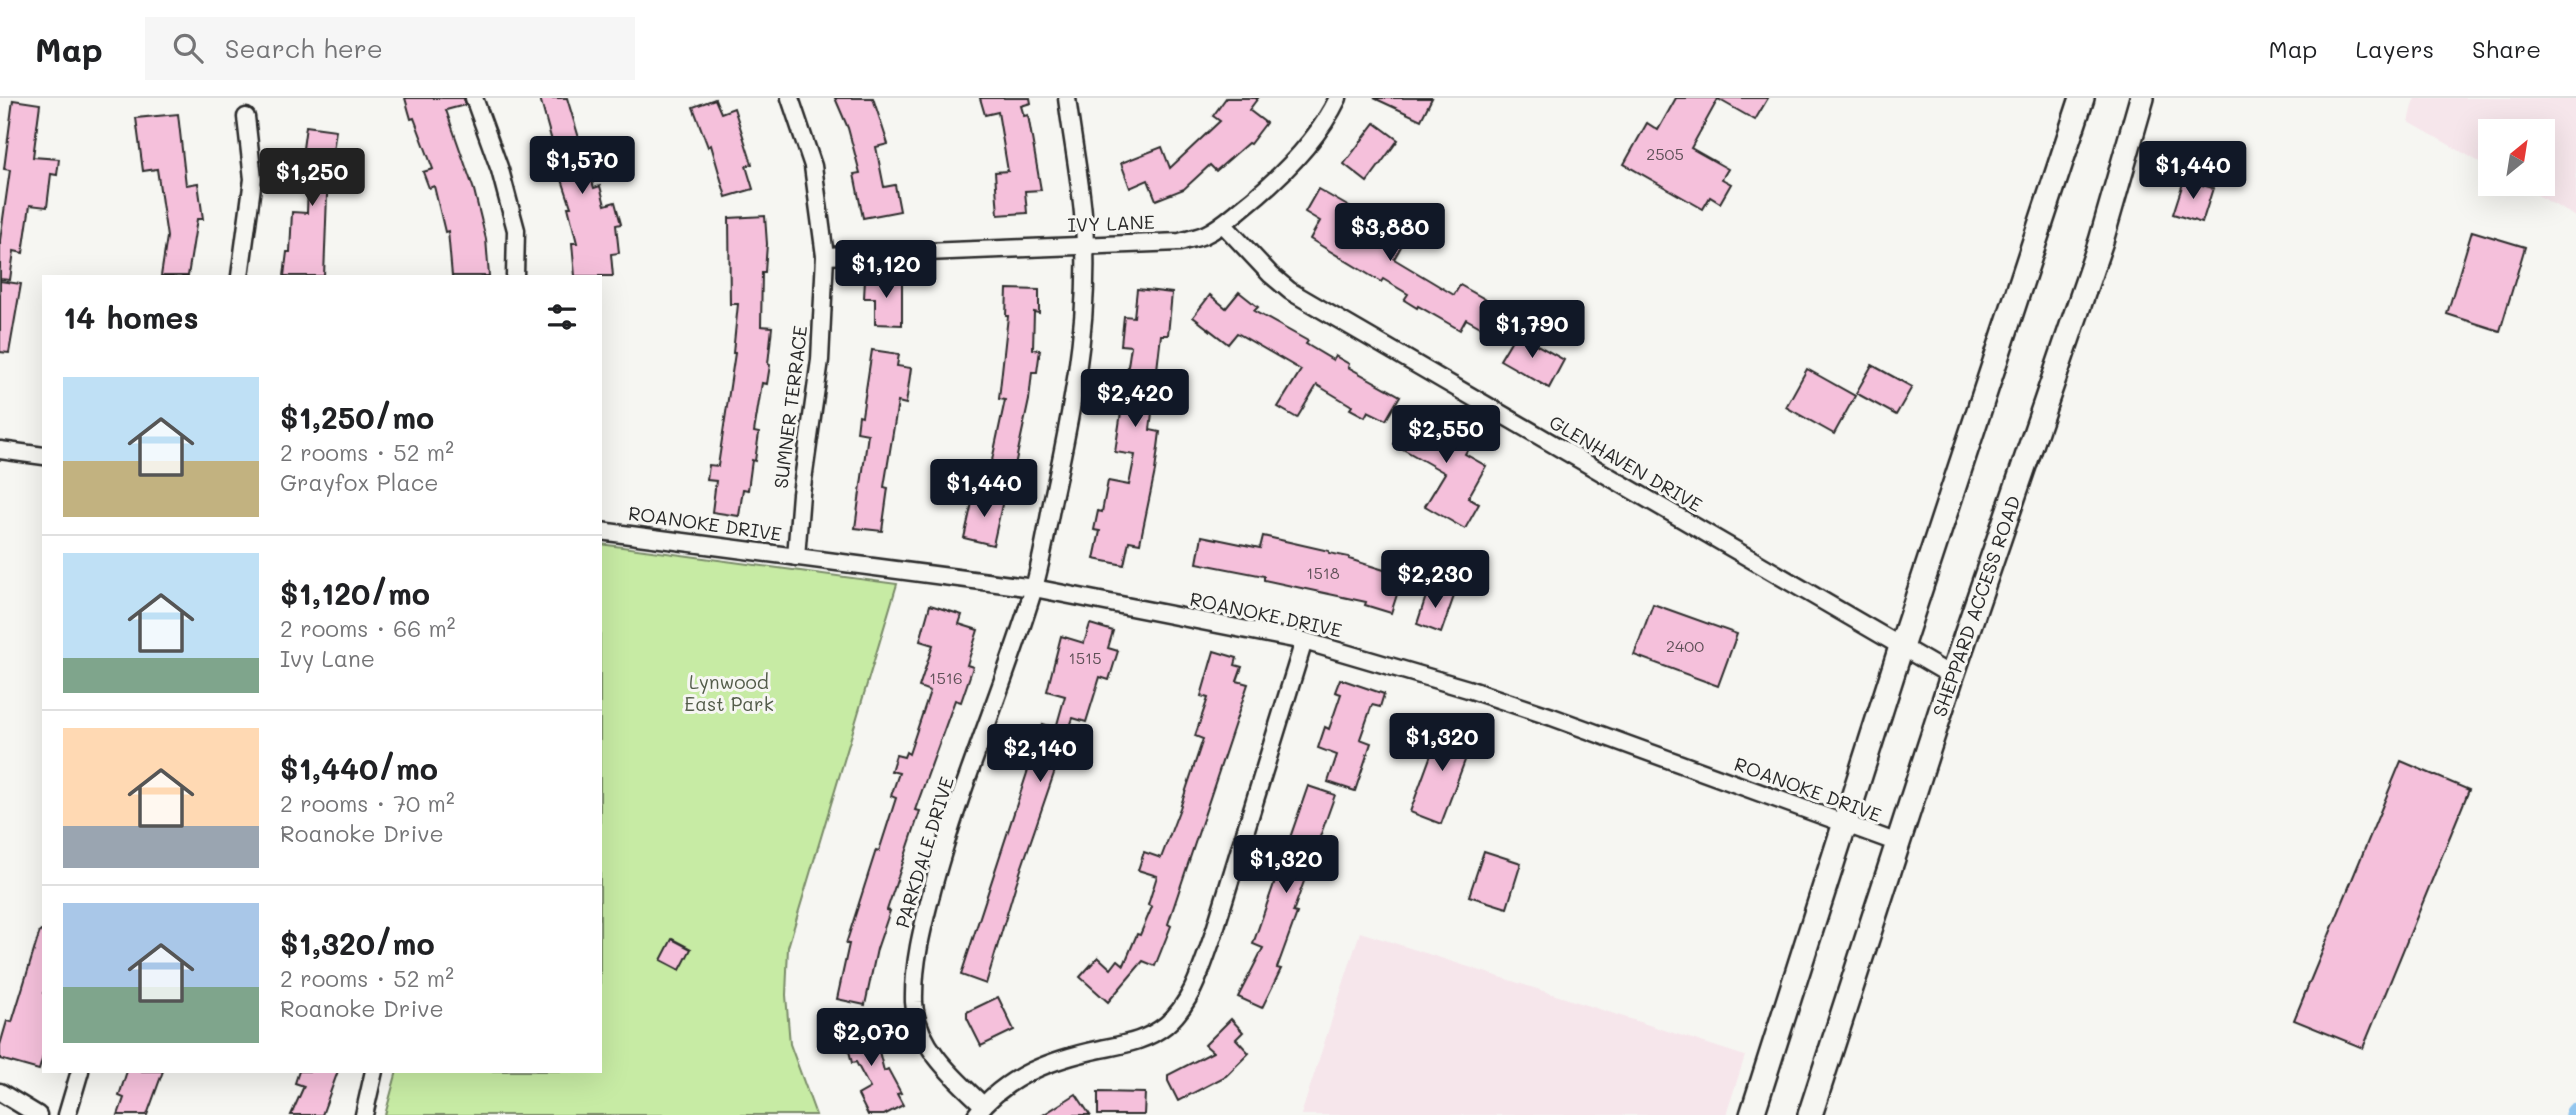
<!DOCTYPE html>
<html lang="en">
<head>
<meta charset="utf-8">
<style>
  body { margin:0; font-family:Mali,sans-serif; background:#f6f6f6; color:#202124; height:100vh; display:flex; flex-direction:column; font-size:26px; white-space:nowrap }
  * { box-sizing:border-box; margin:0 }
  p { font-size:23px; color:#757577 }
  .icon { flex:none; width:38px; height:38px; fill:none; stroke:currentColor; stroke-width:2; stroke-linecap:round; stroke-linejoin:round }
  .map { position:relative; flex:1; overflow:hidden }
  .drawer { position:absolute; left:42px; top:177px; width:560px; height:798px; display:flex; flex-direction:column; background:#fff; border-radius:0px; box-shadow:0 7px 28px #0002 }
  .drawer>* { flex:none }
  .needle { width:46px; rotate:30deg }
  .fabs { position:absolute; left:2478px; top:21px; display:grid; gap:14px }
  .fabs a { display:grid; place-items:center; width:77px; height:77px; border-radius:0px; background:#fff; box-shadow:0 7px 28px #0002; font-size:35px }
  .price { position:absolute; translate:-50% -60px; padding:0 16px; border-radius:7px; background:#111827; color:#fff; font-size:23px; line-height:46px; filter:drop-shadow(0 2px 4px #0008) }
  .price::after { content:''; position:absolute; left:50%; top:42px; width:21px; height:16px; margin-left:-10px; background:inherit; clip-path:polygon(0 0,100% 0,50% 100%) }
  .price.current { background:#222; color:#fff }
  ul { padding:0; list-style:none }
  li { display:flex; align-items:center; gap:21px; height:175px; padding:0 21px }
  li+li { border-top:2px solid #e0e0e0 }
  li span { display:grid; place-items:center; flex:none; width:196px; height:140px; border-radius:0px; color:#555 }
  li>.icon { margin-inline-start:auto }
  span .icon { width:84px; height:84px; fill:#fffc; stroke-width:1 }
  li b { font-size:30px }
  h2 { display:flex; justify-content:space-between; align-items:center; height:84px; padding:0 21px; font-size:30px }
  header { display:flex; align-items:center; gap:42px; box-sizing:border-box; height:98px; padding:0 35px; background:#fff; border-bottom:2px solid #e0e0e0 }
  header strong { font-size:33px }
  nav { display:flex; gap:38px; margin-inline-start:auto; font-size:24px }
  .search { width:490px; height:63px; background:#f6f6f6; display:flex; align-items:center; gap:18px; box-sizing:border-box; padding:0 24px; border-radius:0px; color:#757577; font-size:26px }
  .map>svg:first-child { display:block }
  .built { fill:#f6e6eb }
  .green { fill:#c7eba4; stroke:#798b68; stroke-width:2 }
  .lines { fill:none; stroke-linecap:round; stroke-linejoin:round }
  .canal { stroke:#92c6ef; stroke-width:21 }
  .building { fill:#f5c0db; stroke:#2b2b2b; stroke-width:2 }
  .minor-casing { stroke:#2b2b2b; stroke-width:21 }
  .secondary-casing { stroke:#2b2b2b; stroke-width:28 }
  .minor { stroke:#f6f6f2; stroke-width:16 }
  .secondary { stroke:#f6f6f2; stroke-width:23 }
  .labels { text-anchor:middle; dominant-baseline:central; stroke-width:6; stroke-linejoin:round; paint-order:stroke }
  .number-label { font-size:16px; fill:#5e5057 }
  .street-label { font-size:19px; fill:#2b2b2b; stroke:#f6f6f2 }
  .park-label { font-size:19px; fill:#525b49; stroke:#f6f6f2 }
</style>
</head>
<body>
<header>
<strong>Map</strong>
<div class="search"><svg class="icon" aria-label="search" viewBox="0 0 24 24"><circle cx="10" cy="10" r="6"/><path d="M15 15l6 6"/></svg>Search here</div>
<nav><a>Map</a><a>Layers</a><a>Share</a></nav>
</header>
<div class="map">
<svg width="2576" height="1017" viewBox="0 0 2576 1017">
  <rect width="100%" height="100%" fill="#f6f6f2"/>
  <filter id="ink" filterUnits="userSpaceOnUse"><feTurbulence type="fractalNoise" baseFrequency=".0143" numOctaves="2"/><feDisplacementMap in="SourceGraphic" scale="14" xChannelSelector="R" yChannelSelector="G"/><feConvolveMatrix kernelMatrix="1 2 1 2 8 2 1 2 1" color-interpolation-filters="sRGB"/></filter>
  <g filter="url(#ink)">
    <g class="built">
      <path d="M2415,0H2576V119L2518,86H2543V33H2490V70L2409,24Z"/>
      <path d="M1360,834L1745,958L1726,1017H1301Z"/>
    </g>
    <path class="green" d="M600,446L897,486L788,849L786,897L790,946L816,1017H385L397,973H600Z"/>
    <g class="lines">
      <path class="canal" d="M2575,1017L2576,1015"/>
    </g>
    <g class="building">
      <path d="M405,0H464L465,7L446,12L474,92L486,141L489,178H452L448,133L445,134L434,88L429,90L423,74L433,71L414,20L411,21Z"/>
      <path d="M540,0H567L594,90L600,88L605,107L615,104L621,126L616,127L619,155L611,156L613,178H575L572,145H577L568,109H571L551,48L553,47Z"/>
      <path d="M835,0H873L888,46L876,49L884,89L895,87L900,113L863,120L854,76L860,75L848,30Z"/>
      <path d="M980,0H1030L1031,5L1021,8L1024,18L1028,17L1041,92L1025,93L1027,115L998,117L995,74L1008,73L998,14L985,17Z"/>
      <path d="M1226,0H1258L1249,12L1266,25L1250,46L1248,45L1216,73L1210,67L1184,91L1156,102L1148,82L1130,90L1121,65L1162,49L1170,70L1220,23L1213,18Z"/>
      <path d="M1374,0H1432L1421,22Z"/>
      <path d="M1676,0H1768L1755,22L1718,1L1691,50L1728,71L1722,81L1731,86L1720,105L1710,99L1703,111L1624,66L1647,25L1658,32Z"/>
      <path d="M715,1L721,15L734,10L752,66L746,68L753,91L726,99L711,47L708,49L693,9Z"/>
      <path d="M13,2L40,6L33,59L59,61L57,77L51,76L47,109L30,107L23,155L14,153L10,182L0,181V142L10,72L4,71Z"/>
      <path d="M178,16L186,87L198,85L203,121H197L188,178H161L167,139L157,71L143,73L136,20Z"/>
      <path d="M1375,25L1398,42L1367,84L1344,66Z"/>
      <path d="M306,28L336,32L327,97L324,178H284L287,154H290L292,114L307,115L308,85H307L310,59L302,58Z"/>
      <path d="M2184,82L2213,90L2202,125L2173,116Z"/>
      <path d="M1318,91L1358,114V118L1403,145L1394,161L1454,197L1460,187L1497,208L1484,231L1466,221L1460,232L1418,208L1417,210L1404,202L1408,196L1383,181L1381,184L1310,141L1320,123L1305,114Z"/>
      <path d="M765,118L767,146L765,174H762L761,228L772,229L768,266L770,267L767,286L762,285L754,334L759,335L755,363L752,362L748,392L743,391L739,418L712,414L716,383L707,382L709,367L718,368L735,255H733L738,206H730L729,120Z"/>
      <path d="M2472,133L2525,149L2500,233L2447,216Z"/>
      <path d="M865,181L902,182V227L875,226V200H864Z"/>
      <path d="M0,183L21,186L9,255L0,254Z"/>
      <path d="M1007,191L1039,192V215L1034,214L1033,251L1040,252L1037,274H1032L1029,302L1014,372L991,367L1005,302L999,301L1008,218H1006Z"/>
      <path d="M1137,191L1172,195L1168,237H1161L1150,332L1160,334L1155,373L1140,445L1129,443L1124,467L1094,461L1100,433L1094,432L1098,413L1102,414L1108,383L1129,387L1135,357L1115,354L1131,248L1121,247L1124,218L1134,219Z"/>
      <path d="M1239,194L1258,209L1254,213L1308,243L1306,246L1333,262L1335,258L1349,266L1348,269L1400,298L1386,322L1368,313L1365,319L1350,311L1352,308L1317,287L1297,320L1278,309L1301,272L1237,235L1228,246L1193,219L1210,197L1226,210Z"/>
      <path d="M1516,235L1564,262L1549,290L1500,262Z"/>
      <path d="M872,252L899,256L897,268L911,270L906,306L898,304L884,389L888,390L882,433L855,430L868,336L857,334L859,317L862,318Z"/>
      <path d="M1872,267L1912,289L1896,317L1856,295Z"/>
      <path d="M1807,271L1855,298L1834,336L1786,309Z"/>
      <path d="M1425,315L1452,330L1457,322L1478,334L1465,356L1486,368L1468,400L1479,406L1465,431L1425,408L1445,375L1394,346L1406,325L1416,331Z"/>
      <path d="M974,396L1003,402L993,447L964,440Z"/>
      <path d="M1202,438L1260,450L1263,438L1329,453V455L1349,459V461L1403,478L1391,515L1365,507L1366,504L1264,482V478L1197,465Z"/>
      <path d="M1429,489L1454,498L1441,535L1417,526Z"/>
      <path d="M1653,506L1737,536L1718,588L1634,557Z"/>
      <path d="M930,507L962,517L959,526L978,532L967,567L973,569L961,604L955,602L915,712L920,713L887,812L890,813L877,851L865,907L837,901L849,846H846L876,752L879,753L896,700L891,698L899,675L891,673L896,657L904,659L906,654L909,656L930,593L919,589L933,547L920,543Z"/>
      <path d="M1090,526L1113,533L1108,550L1118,553L1109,582L1100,579L1086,624L1073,620L1016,786L986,886L961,877L1043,626L1056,630L1065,598L1047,593L1061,538L1084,545Z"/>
      <path d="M1214,553L1237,560L1235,567L1242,569L1237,583L1248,586L1168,826L1171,828L1155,868L1143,863L1108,904L1080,879L1098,859L1111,871L1118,862L1124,867L1137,836L1140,837L1152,809L1148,807L1157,778L1138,772L1144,754L1161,760L1180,710L1203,641L1195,638L1208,600L1201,598Z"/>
      <path d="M1340,581L1384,596L1380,609L1372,607L1360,641L1371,645L1355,693L1328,684L1337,657L1318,650L1325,629L1329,631L1341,596L1335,594Z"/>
      <path d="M1443,624L1475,636L1441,726L1410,714Z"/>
      <path d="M2401,663L2469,692L2363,950L2294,922Z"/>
      <path d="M1308,688L1335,697L1293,814L1297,815L1277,870L1281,871L1262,910L1238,899L1263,850L1253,846Z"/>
      <path d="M1484,753L1521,765L1507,810L1469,798Z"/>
      <path d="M40,833L44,834V955L39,972L0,961V947L7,923L12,924Z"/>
      <path d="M672,841L691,851L680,872L661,862Z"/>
      <path d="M998,899L1014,932L981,948L967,920V914Z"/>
      <path d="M870,918L884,973L888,971L901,995L897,996L903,1007L884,1017H868L858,997L870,990L856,964L852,965L842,925Z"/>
      <path d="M1231,921L1243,934L1236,941L1249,955L1226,978L1178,1003L1168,983V977L1213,954L1205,947Z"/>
      <path d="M127,973H163L147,1017H118L124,1000L119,998Z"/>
      <path d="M299,973H338L322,1017H291L304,988L295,985Z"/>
      <path d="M1098,994L1145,995L1144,1017H1098Z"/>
      <path d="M1076,996L1090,1017H1043Z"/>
    </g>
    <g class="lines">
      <g class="minor-casing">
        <g id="minor">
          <path d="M474,0L500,72L516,132L515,178"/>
          <path d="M790,0L813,68L825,158L820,262L801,396L796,459"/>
          <path d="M1223,126L1271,177L1290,193L1952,578"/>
          <path d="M825,158L1180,144C1188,141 1198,140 1206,136C1219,130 1230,120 1241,111C1279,81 1317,44 1338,0"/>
          <path d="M240,178L253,81L246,19"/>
          <path d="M0,352L44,358"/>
          <path d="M600,433L1034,490L1304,543L1468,591L1552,619L1898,745"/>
          <path d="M0,994L38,1017"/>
          <path d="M983,1007C954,980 916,947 914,904C913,862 924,824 934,785C961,685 1003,591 1033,493C1042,463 1047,430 1053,400C1071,317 1088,233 1085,148C1084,99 1073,48 1067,0"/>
          <path d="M67,1017L80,973"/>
          <path d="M364,1017L374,973"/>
          <path d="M976,1017C1006,977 1054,961 1101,951C1125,946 1146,943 1166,927C1192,905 1202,869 1213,838L1304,543"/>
        </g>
      </g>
      <g class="secondary-casing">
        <g id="secondary">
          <path d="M1752,1017L1901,549L2082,0"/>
          <path d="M1810,1017L1952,578L2101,143L2142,0"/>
        </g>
      </g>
      <use href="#minor" class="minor"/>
      <use href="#secondary" class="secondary"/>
    </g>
  </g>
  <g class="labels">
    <g class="number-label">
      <text x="1665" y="55">2505</text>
      <text x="1323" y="474">1518</text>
      <text x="1685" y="547">2400</text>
      <text x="1085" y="559">1515</text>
      <text x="946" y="579">1516</text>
    </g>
    <g class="street-label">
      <text transform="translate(1111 125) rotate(-2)">IVY LANE</text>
      <text transform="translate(790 309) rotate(-83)">SUMNER TERRACE</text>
      <text transform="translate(1626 365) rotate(30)">GLENHAVEN DRIVE</text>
      <text transform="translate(705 425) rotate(8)">ROANOKE DRIVE</text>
      <text transform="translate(1976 508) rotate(-71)">SHEPPARD ACCESS ROAD</text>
      <text transform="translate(1266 516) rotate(12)">ROANOKE DRIVE</text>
      <text transform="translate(1808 691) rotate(20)">ROANOKE DRIVE</text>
      <text transform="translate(924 754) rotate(-73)">PARKDALE DRIVE</text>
    </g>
    <g class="park-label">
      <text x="729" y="583">Lynwood<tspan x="729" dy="22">East Park</tspan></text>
    </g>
  </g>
</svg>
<div class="fabs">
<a><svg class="needle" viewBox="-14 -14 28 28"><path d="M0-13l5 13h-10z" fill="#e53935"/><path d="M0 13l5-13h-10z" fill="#757577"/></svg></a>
</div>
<b class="price" style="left:582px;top:98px">$1,570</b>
<b class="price" style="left:2193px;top:103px">$1,440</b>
<b class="price current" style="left:312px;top:110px">$1,250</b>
<b class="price" style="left:1390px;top:165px">$3,880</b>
<b class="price" style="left:886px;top:202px">$1,120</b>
<b class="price" style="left:1532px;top:262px">$1,790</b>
<b class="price" style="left:1135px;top:331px">$2,420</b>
<b class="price" style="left:1446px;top:367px">$2,550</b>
<b class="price" style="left:984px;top:421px">$1,440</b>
<b class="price" style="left:1435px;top:512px">$2,230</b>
<b class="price" style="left:1442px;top:675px">$1,320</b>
<b class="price" style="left:1040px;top:686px">$2,140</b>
<b class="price" style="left:1286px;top:797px">$1,320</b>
<b class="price" style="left:871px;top:970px">$2,070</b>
<section class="drawer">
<h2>14 homes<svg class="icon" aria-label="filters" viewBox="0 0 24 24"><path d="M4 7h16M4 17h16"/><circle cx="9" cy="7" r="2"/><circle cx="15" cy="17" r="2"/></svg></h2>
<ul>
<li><span style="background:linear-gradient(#bfe0f5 60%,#c2b280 0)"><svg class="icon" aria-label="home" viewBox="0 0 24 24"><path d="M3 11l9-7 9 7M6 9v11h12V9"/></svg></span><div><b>$1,250/mo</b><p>2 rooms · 52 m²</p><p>Grayfox Place</p></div></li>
<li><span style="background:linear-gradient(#bfe0f5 75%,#7fa58c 0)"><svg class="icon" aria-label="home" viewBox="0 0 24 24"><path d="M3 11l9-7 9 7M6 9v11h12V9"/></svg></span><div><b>$1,120/mo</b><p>2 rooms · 66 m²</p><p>Ivy Lane</p></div></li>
<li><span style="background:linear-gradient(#ffd9b3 70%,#9aa5b1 0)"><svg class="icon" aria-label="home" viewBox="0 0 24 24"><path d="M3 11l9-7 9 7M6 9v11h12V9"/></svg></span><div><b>$1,440/mo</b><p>2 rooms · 70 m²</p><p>Roanoke Drive</p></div></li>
<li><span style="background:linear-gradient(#a9c7e8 60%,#7fa58c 0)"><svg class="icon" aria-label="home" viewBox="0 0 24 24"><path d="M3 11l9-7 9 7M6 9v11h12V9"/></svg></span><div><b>$1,320/mo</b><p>2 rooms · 52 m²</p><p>Roanoke Drive</p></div></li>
</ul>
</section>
</div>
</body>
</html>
